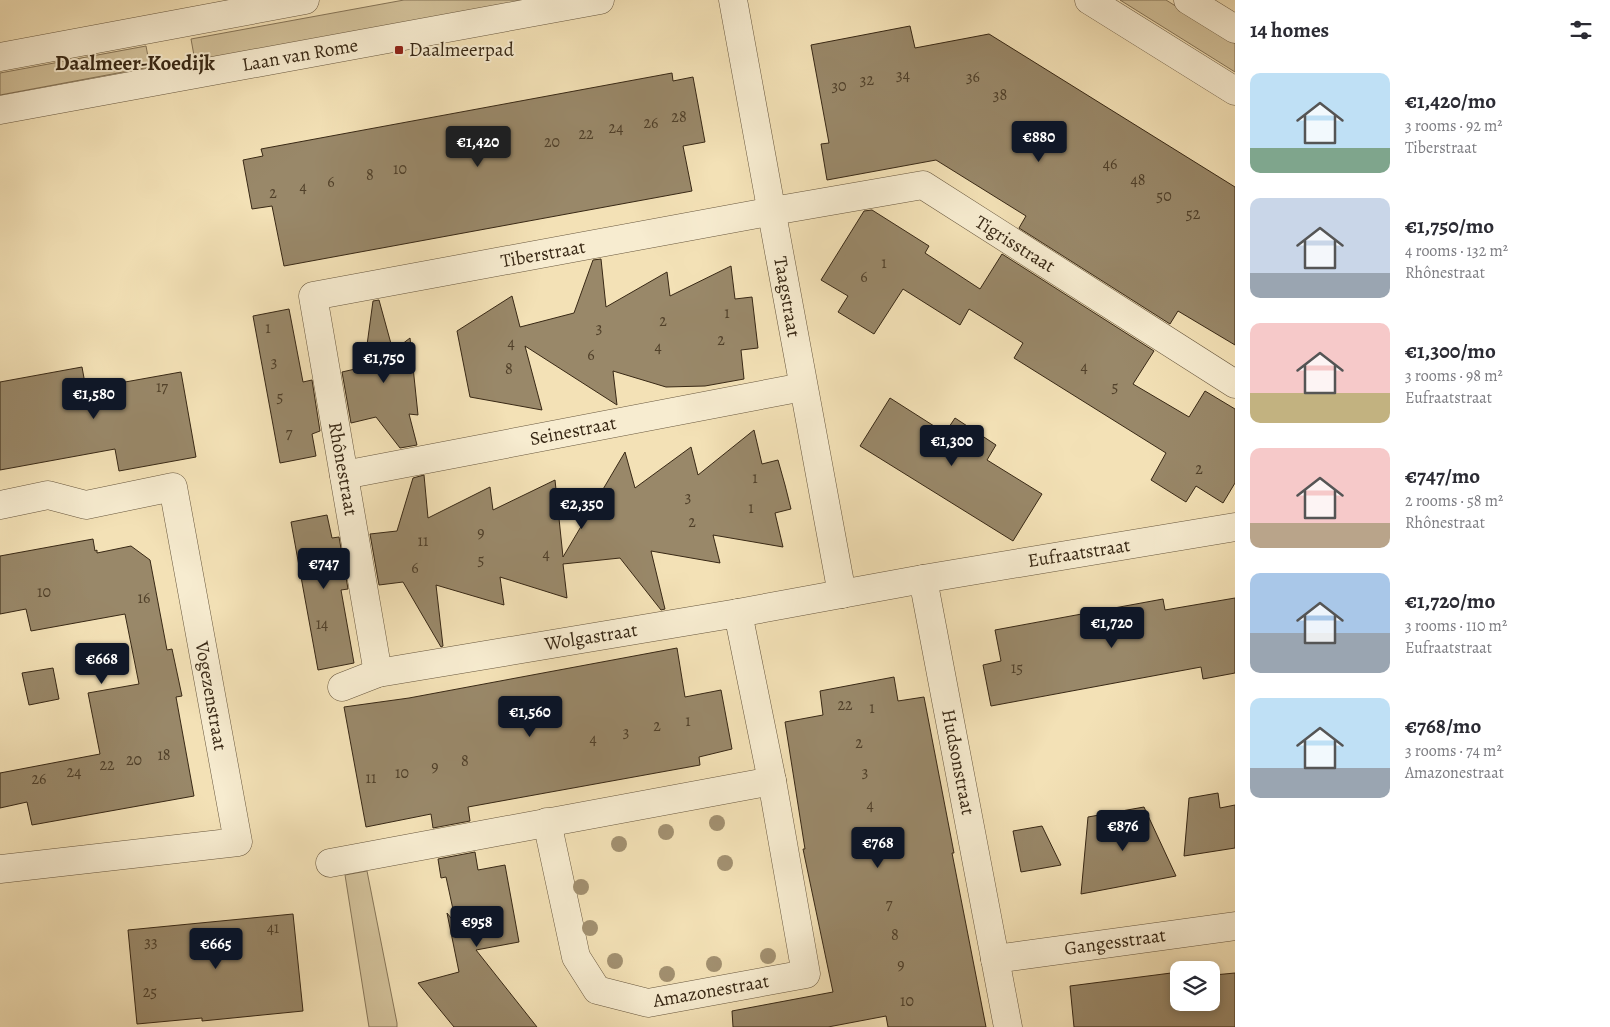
<!DOCTYPE html>
<html lang="en">
<head>
<meta charset="utf-8">
<style>
  body { margin:0; font-family:Alegreya,serif; background:#f2f2f3; color:#2b2b33; height:100vh; display:flex; flex-direction:column; font-size:19px; white-space:nowrap }
  * { box-sizing:border-box; margin:0 }
  p { font-size:16px; color:#7c7c81 }
  .icon { flex:none; width:28px; height:28px; fill:none; stroke:currentColor; stroke-width:2; stroke-linecap:round; stroke-linejoin:round }
  .map { position:relative; flex:1; overflow:hidden }
  .details { display:flex; flex-direction:column; background:#fff; width:375px }
  .details>* { flex:none }
  .controls { position:absolute; left:1170px; top:961px; display:grid; gap:10px }
  .controls a { display:grid; place-items:center; width:50px; height:50px; border-radius:10px; background:#fff; box-shadow:0 2px 8px #0003; font-size:25px }
  .price { position:absolute; translate:-50% -42px; padding:0 11px; border-radius:5px; background:#111827; color:#fff; font-size:16px; line-height:32px; filter:drop-shadow(0 1px 2px #0008) }
  .price::after { content:''; position:absolute; left:50%; top:30px; width:15px; height:11px; margin-left:-8px; background:inherit; clip-path:polygon(0 0,100% 0,50% 100%) }
  .price.selected { background:#222; color:#fff }
  ul { padding:0; list-style:none }
  li { display:flex; align-items:center; gap:15px; height:125px; padding:0 15px }
  li span { display:grid; place-items:center; flex:none; width:140px; height:100px; border-radius:10px; color:#555 }
  li>.icon { margin-inline-start:auto }
  span .icon { width:60px; height:60px; fill:#fffc; stroke-width:1 }
  li b { font-size:21px }
  h2 { display:flex; justify-content:space-between; align-items:center; height:60px; padding:0 15px; font-size:21px }
  main { display:flex; flex:1; min-height:0 }
  .map>svg:first-child { display:block }
  .green { fill:#d3c29b; stroke:#867558 }
  .building { fill:#998869; stroke:#382815 }
  .lines { fill:none; stroke-linecap:round; stroke-linejoin:round }
  .minor-casing { stroke:#67563d; stroke-width:29 }
  .minor { stroke:#f7ecd0; stroke-width:28 }
  .tree { fill:#a29070 }
  .poi-dot { fill:#8f2418; stroke:#f7ecd0; stroke-width:2 }
  .labels { text-anchor:middle; dominant-baseline:central; stroke-width:4; stroke-linejoin:round; paint-order:stroke }
  .number-label { font-size:16px; fill:#50402a }
  .poi-label { font-size:19px; fill:#382815; stroke:#f7ecd0; text-anchor:start }
  .street-label { font-size:19px; fill:#382815; stroke:#f7ecd0 }
  .quarter-label { font-size:21px; font-weight:bold; fill:#382815; stroke:#f7ecd0 }
</style>
</head>
<body>
<main>
<div class="map">
<svg width="1235" height="1027" viewBox="0 0 1235 1027">
  <rect width="100%" height="100%" fill="#f3e1b6"/>
  <filter id="stains"><feTurbulence type="fractalNoise" baseFrequency=".004" numOctaves="4"/><feColorMatrix values="0 0 0 0 .2 0 0 0 0 .09 0 0 0 0 .02 0 0 0 .5 -.17"/></filter>
  <radialGradient id="worn" r=".72"><stop offset=".6" stop-color="#630" stop-opacity="0"/><stop offset="1" stop-color="#630" stop-opacity=".3"/></radialGradient>
  <g class="green">
    <path d="M404,0H527L195,61L191,39Z"/>
    <path d="M1120,0H1166L1235,43V72Z"/>
    <path d="M146,46L150,67L0,95V73Z"/>
    <path d="M367,871L397,1023V1027H369L345,875Z"/>
  </g>
  <g class="building">
    <path d="M910,26L915,48L989,34L1235,187V345L1178,311L1170,324L1019,228L1026,216L936,160L827,180L821,144L829,143L811,45Z"/>
    <path d="M672,73L673,81L693,77L705,142L683,146L692,191L284,266L272,206L252,209L243,160L263,156L261,149Z"/>
    <path d="M872,210L929,246L925,253L980,289L1002,254L1154,351L1133,384L1189,417L1205,391L1235,409V483L1223,503L1196,486L1186,502L1151,480L1166,453L1014,358L1023,343L969,309L960,325L903,289L874,334L838,312L848,296L821,280L864,211Z"/>
    <path d="M601,259L606,307L667,272L670,296L731,266L735,299L752,297L758,348L741,350L744,379L705,386L666,387L613,371L617,405L525,346L542,410L470,397L457,331L512,296L520,327L574,313L593,260Z"/>
    <path d="M379,300L393,351L410,338L418,415L409,414L417,445L400,448L376,417L351,423L342,372L364,367L373,301Z"/>
    <path d="M289,309L303,382L312,380L320,431L312,434L316,456L280,463L253,316Z"/>
    <path d="M82,367L86,389L181,372L196,457L119,471L115,449L0,470V382Z"/>
    <path d="M890,398L945,433L955,418L996,445L987,460L1042,494L1013,541L860,446Z"/>
    <path d="M754,430L762,464L778,460L785,485L791,509L775,513L783,547L713,535L720,563L651,551L665,609L661,610L620,558L563,564L567,598L500,577L504,605L436,585L443,646L441,647L403,582L379,585L370,534L397,531L413,478L424,475L428,518L490,487L493,510L555,480L563,557L625,452L635,488L691,447L698,475Z"/>
    <path d="M327,515L332,538L339,537L348,589L341,590L354,663L318,670L291,522Z"/>
    <path d="M93,539L95,551L97,550V553L131,546L150,560L167,650L172,649L182,696L176,697L194,796L32,825L27,802L0,808V773L100,754L88,693L139,684L125,614L31,631L26,609L0,614V556Z"/>
    <path d="M1235,598V673L1203,679L1201,667L991,706L983,665L1001,661L995,630L1163,599L1165,610Z"/>
    <path d="M677,648L685,697L721,690L732,749L699,757L700,765L468,807L470,821L433,828L431,814L366,827L344,707L409,698Z"/>
    <path d="M53,668L59,699L29,705L22,673Z"/>
    <path d="M894,677L898,701L924,697L954,853H952L986,1027H888L886,1016L828,1027H733L732,1011L833,992L803,849H805L785,722L823,715L820,691Z"/>
    <path d="M1218,793L1220,808L1235,805V848L1184,856L1189,798Z"/>
    <path d="M1144,807L1176,876L1081,894L1088,817Z"/>
    <path d="M1042,826L1061,865L1021,872L1013,831Z"/>
    <path d="M475,852L478,870L505,865L519,942L476,950L537,1027H454L418,983L459,972L447,913L455,923L454,914L446,877L441,878L438,859Z"/>
    <path d="M293,914L303,1011L202,1021V1018L137,1024L128,930Z"/>
    <path d="M1213,968L1214,975L1235,973V1027H1074L1070,986L1179,972V1002H1211V970H1195Z"/>
  </g>
  <g class="lines">
    <g class="minor-casing">
      <g id="minor">
        <path d="M733,0C770,198 804,396 842,594"/>
        <path d="M1089,0L1235,91"/>
        <path d="M1188,0L1235,29"/>
        <path d="M0,57L305,0"/>
        <path d="M0,110L600,0"/>
        <path d="M344,475L803,387"/>
        <path d="M0,505L48,495L86,505L173,487L238,842L0,869"/>
        <path d="M923,579L1235,527"/>
        <path d="M378,673L313,296L773,211L923,185L1235,384"/>
        <path d="M342,687L378,673L738,613L923,579L1008,1027"/>
        <path d="M547,822L576,957L597,990L648,1003L806,974L772,781L738,613"/>
        <path d="M330,863L772,781"/>
        <path d="M995,959L1235,926"/>
      </g>
    </g>
    <use href="#minor" class="minor"/>
  </g>
  <g class="tree">
    <circle cx="717" cy="823" r="8"/>
    <circle cx="666" cy="832" r="8"/>
    <circle cx="619" cy="844" r="8"/>
    <circle cx="725" cy="863" r="8"/>
    <circle cx="581" cy="887" r="8"/>
    <circle cx="590" cy="928" r="8"/>
    <circle cx="768" cy="956" r="8"/>
    <circle cx="615" cy="961" r="8"/>
    <circle cx="714" cy="964" r="8"/>
    <circle cx="667" cy="974" r="8"/>
  </g>
  <rect class="poi-dot" x="394" y="45" width="10" height="10" rx="2.5"/>
  <g class="labels">
    <g class="number-label">
      <text x="903" y="75">34</text>
      <text x="973" y="77">36</text>
      <text x="867" y="80">32</text>
      <text x="839" y="86">30</text>
      <text x="1000" y="95">38</text>
      <text x="679" y="117">28</text>
      <text x="651" y="123">26</text>
      <text x="616" y="128">24</text>
      <text x="586" y="134">22</text>
      <text x="552" y="142">20</text>
      <text x="1110" y="164">46</text>
      <text x="400" y="169">10</text>
      <text x="370" y="175">8</text>
      <text x="1138" y="180">48</text>
      <text x="331" y="182">6</text>
      <text x="303" y="187">4</text>
      <text x="273" y="193">2</text>
      <text x="1164" y="196">50</text>
      <text x="1193" y="214">52</text>
      <text x="884" y="263">1</text>
      <text x="864" y="277">6</text>
      <text x="727" y="313">1</text>
      <text x="663" y="321">2</text>
      <text x="268" y="328">1</text>
      <text x="599" y="328">3</text>
      <text x="721" y="340">2</text>
      <text x="511" y="343">4</text>
      <text x="658" y="347">4</text>
      <text x="591" y="355">6</text>
      <text x="274" y="362">3</text>
      <text x="1084" y="367">4</text>
      <text x="509" y="369">8</text>
      <text x="162" y="387">17</text>
      <text x="1115" y="387">5</text>
      <text x="280" y="397">5</text>
      <text x="289" y="433">7</text>
      <text x="1199" y="469">2</text>
      <text x="755" y="478">1</text>
      <text x="688" y="497">3</text>
      <text x="751" y="508">1</text>
      <text x="692" y="522">2</text>
      <text x="481" y="533">9</text>
      <text x="423" y="541">11</text>
      <text x="546" y="554">4</text>
      <text x="481" y="560">5</text>
      <text x="415" y="568">6</text>
      <text x="44" y="592">10</text>
      <text x="144" y="598">16</text>
      <text x="322" y="624">14</text>
      <text x="1017" y="668">15</text>
      <text x="845" y="705">22</text>
      <text x="872" y="708">1</text>
      <text x="688" y="721">1</text>
      <text x="657" y="726">2</text>
      <text x="626" y="732">3</text>
      <text x="593" y="739">4</text>
      <text x="859" y="743">2</text>
      <text x="164" y="755">18</text>
      <text x="134" y="760">20</text>
      <text x="465" y="761">8</text>
      <text x="107" y="765">22</text>
      <text x="435" y="767">9</text>
      <text x="74" y="772">24</text>
      <text x="865" y="772">3</text>
      <text x="402" y="773">10</text>
      <text x="371" y="778">11</text>
      <text x="39" y="779">26</text>
      <text x="870" y="805">4</text>
      <text x="889" y="904">7</text>
      <text x="273" y="928">41</text>
      <text x="895" y="935">8</text>
      <text x="151" y="942">33</text>
      <text x="901" y="965">9</text>
      <text x="150" y="992">25</text>
      <text x="907" y="1001">10</text>
    </g>
    <g class="poi-label">
      <text x="409" y="50">Daalmeerpad</text>
    </g>
    <g class="street-label">
      <text transform="translate(300 55) rotate(-10)">Laan van Rome</text>
      <text transform="translate(1015 244) rotate(32)">Tigrisstraat</text>
      <text transform="translate(543 254) rotate(-10)">Tiberstraat</text>
      <text transform="translate(787 297) rotate(80)">Taagstraat</text>
      <text transform="translate(573 431) rotate(-11)">Seinestraat</text>
      <text transform="translate(343 469) rotate(80)">Rhônestraat</text>
      <text transform="translate(1079 553) rotate(-9)">Eufraatstraat</text>
      <text transform="translate(591 637) rotate(-9)">Wolgastraat</text>
      <text transform="translate(211 696) rotate(80)">Vogezenstraat</text>
      <text transform="translate(958 762) rotate(79)">Hudsonstraat</text>
      <text transform="translate(1115 942) rotate(-8)">Gangesstraat</text>
      <text transform="translate(711 991) rotate(-10)">Amazonestraat</text>
    </g>
    <g class="quarter-label">
      <text x="135" y="63">Daalmeer-Koedijk</text>
    </g>
  </g>
  <rect width="100%" height="100%" filter="url(#stains)"/>
  <rect width="100%" height="100%" fill="url(#worn)"/>
</svg>
<div class="controls">
<a><svg class="icon" aria-label="layers" viewBox="0 0 24 24"><path d="M12 4l9 5-9 5-9-5zM3 14l9 5 9-5"/></svg></a>
</div>
<b class="price" style="left:1039px;top:163px">€880</b>
<b class="price selected" style="left:478px;top:168px">€1,420</b>
<b class="price" style="left:384px;top:384px">€1,750</b>
<b class="price" style="left:94px;top:420px">€1,580</b>
<b class="price" style="left:952px;top:467px">€1,300</b>
<b class="price" style="left:582px;top:530px">€2,350</b>
<b class="price" style="left:324px;top:590px">€747</b>
<b class="price" style="left:1112px;top:649px">€1,720</b>
<b class="price" style="left:102px;top:685px">€668</b>
<b class="price" style="left:530px;top:738px">€1,560</b>
<b class="price" style="left:1123px;top:852px">€876</b>
<b class="price" style="left:878px;top:869px">€768</b>
<b class="price" style="left:477px;top:948px">€958</b>
<b class="price" style="left:216px;top:970px">€665</b>
</div>
<section class="details">
<h2>14 homes<svg class="icon" aria-label="filters" viewBox="0 0 24 24"><path d="M4 7h16M4 17h16"/><circle cx="9" cy="7" r="2"/><circle cx="15" cy="17" r="2"/></svg></h2>
<ul>
<li><span style="background:linear-gradient(#bfe0f5 75%,#7fa58c 0)"><svg class="icon" aria-label="home" viewBox="0 0 24 24"><path d="M3 11l9-7 9 7M6 9v11h12V9"/></svg></span><div><b>€1,420/mo</b><p>3 rooms · 92 m²</p><p>Tiberstraat</p></div></li>
<li><span style="background:linear-gradient(#c9d6e8 75%,#9aa5b1 0)"><svg class="icon" aria-label="home" viewBox="0 0 24 24"><path d="M3 11l9-7 9 7M6 9v11h12V9"/></svg></span><div><b>€1,750/mo</b><p>4 rooms · 132 m²</p><p>Rhônestraat</p></div></li>
<li><span style="background:linear-gradient(#f6c9c9 70%,#c2b280 0)"><svg class="icon" aria-label="home" viewBox="0 0 24 24"><path d="M3 11l9-7 9 7M6 9v11h12V9"/></svg></span><div><b>€1,300/mo</b><p>3 rooms · 98 m²</p><p>Eufraatstraat</p></div></li>
<li><span style="background:linear-gradient(#f6c9c9 75%,#b9a48a 0)"><svg class="icon" aria-label="home" viewBox="0 0 24 24"><path d="M3 11l9-7 9 7M6 9v11h12V9"/></svg></span><div><b>€747/mo</b><p>2 rooms · 58 m²</p><p>Rhônestraat</p></div></li>
<li><span style="background:linear-gradient(#a9c7e8 60%,#9aa5b1 0)"><svg class="icon" aria-label="home" viewBox="0 0 24 24"><path d="M3 11l9-7 9 7M6 9v11h12V9"/></svg></span><div><b>€1,720/mo</b><p>3 rooms · 110 m²</p><p>Eufraatstraat</p></div></li>
<li><span style="background:linear-gradient(#bfe0f5 70%,#9aa5b1 0)"><svg class="icon" aria-label="home" viewBox="0 0 24 24"><path d="M3 11l9-7 9 7M6 9v11h12V9"/></svg></span><div><b>€768/mo</b><p>3 rooms · 74 m²</p><p>Amazonestraat</p></div></li>
</ul>
</section>
</main>
</body>
</html>
